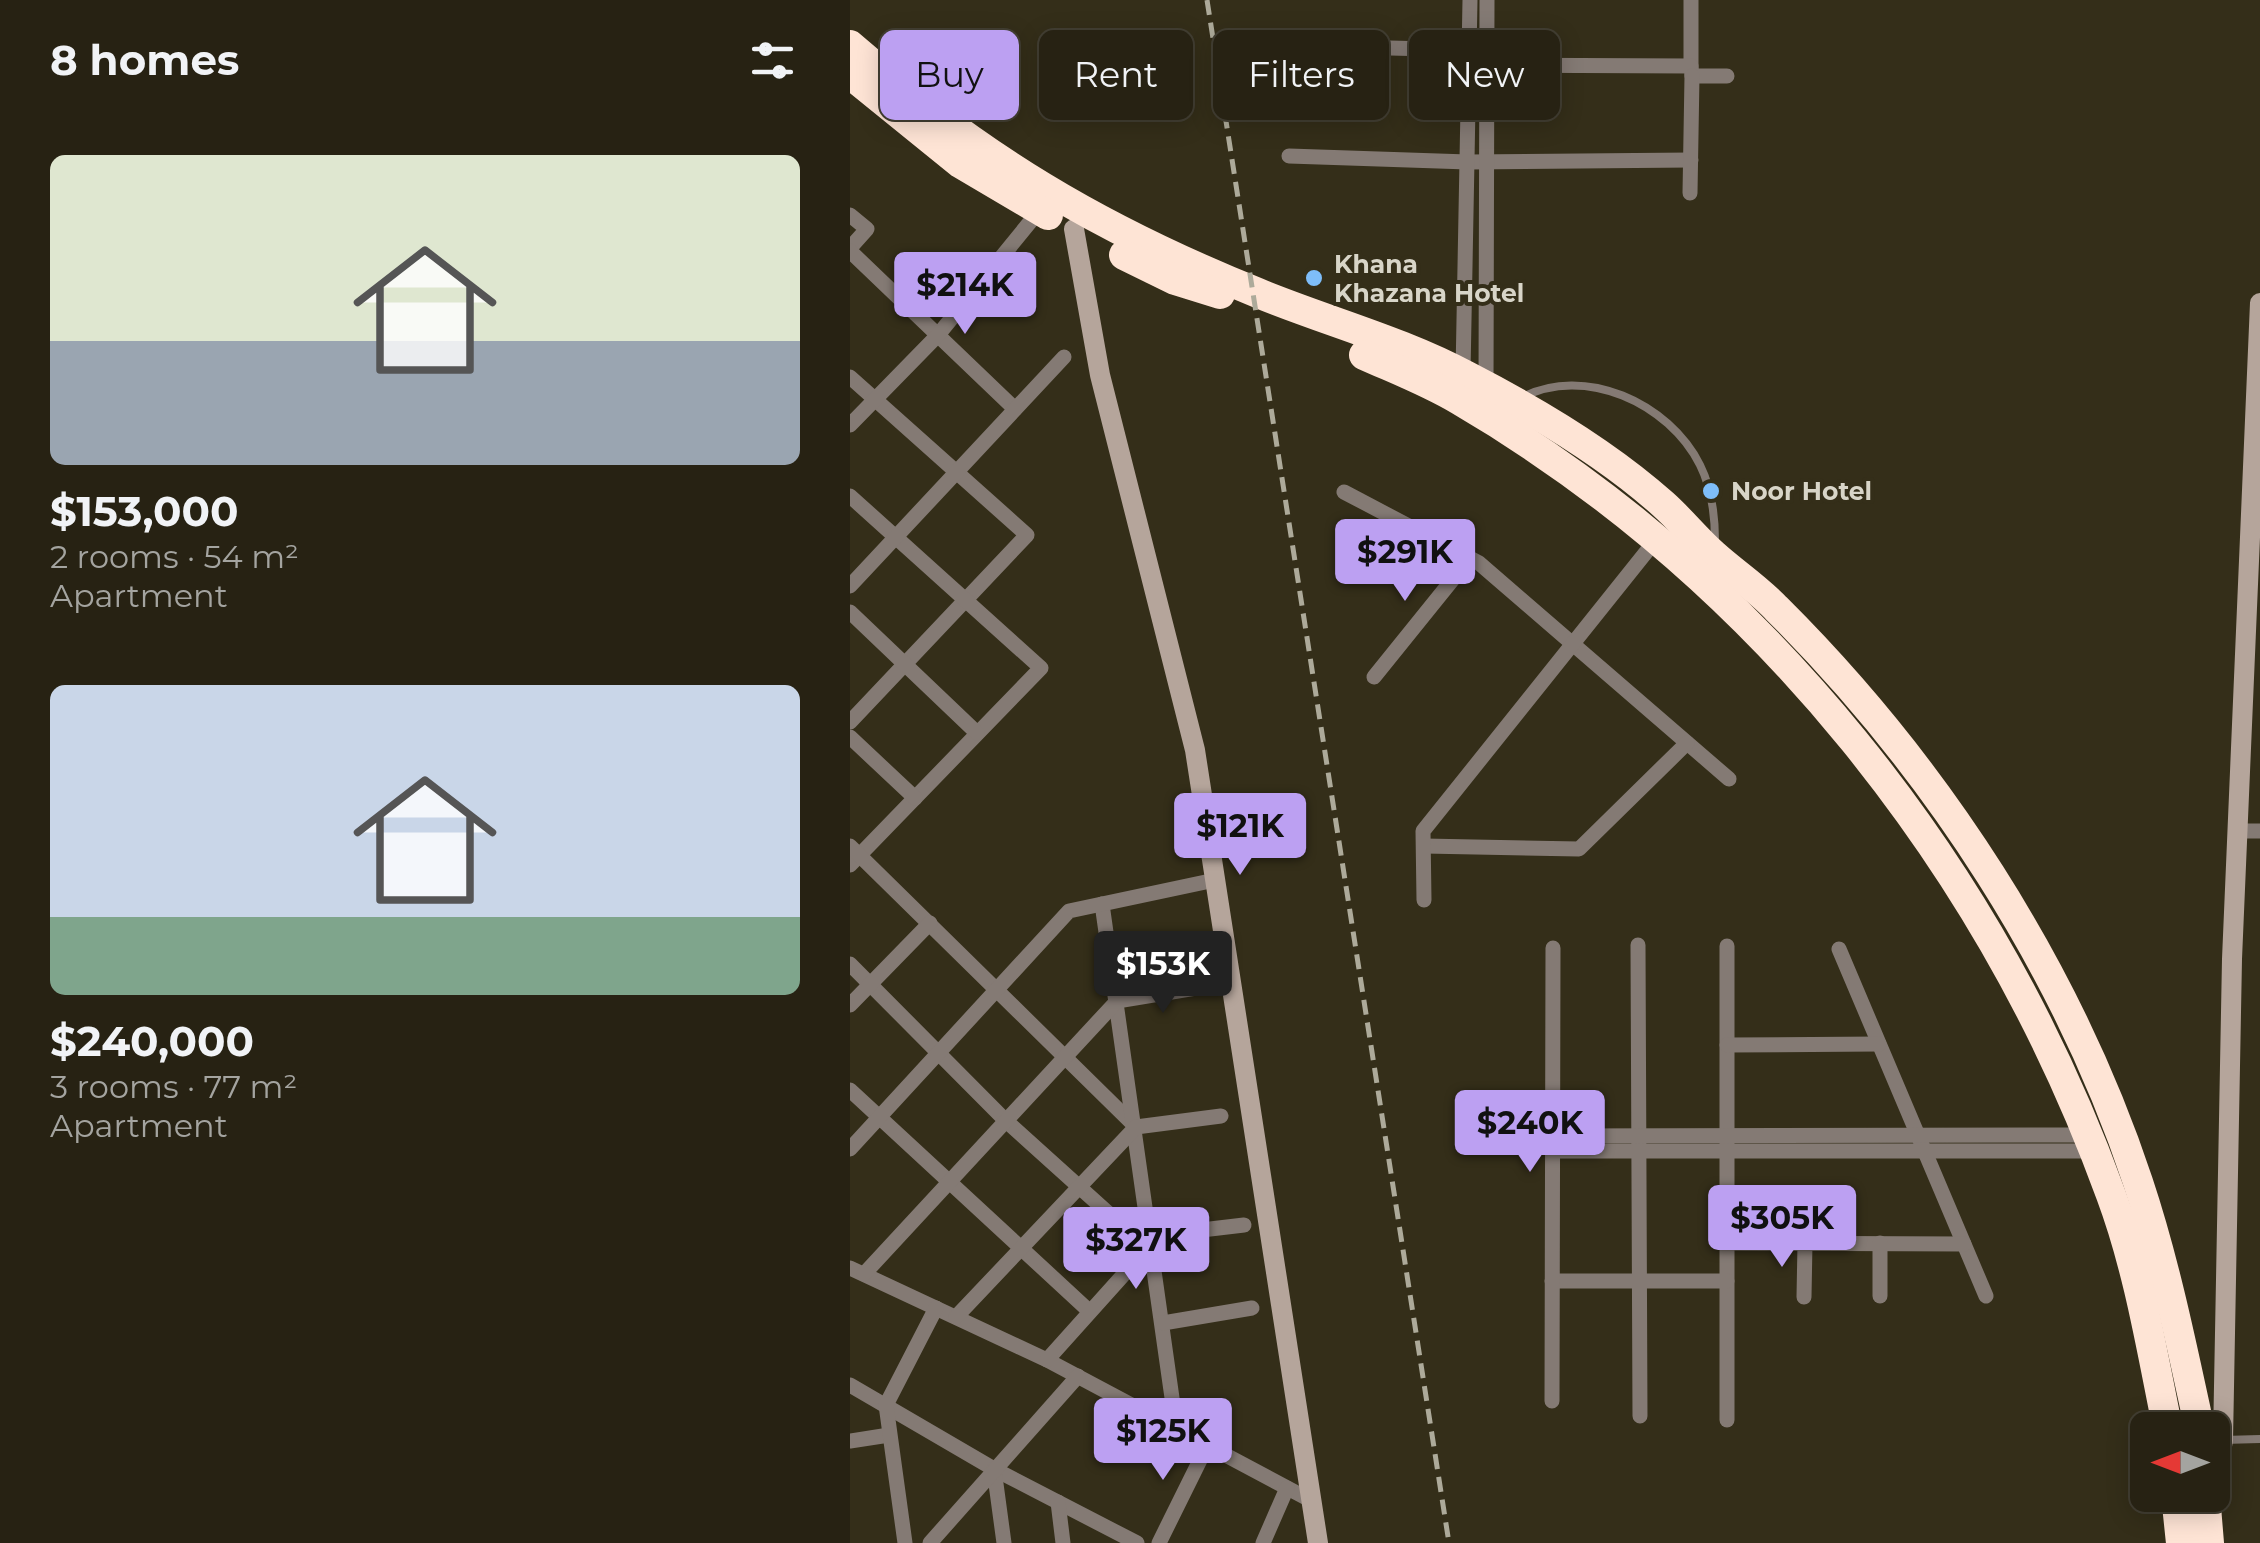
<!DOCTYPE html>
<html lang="en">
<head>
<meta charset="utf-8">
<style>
  body { margin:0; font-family:Montserrat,sans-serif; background:#2f2a1c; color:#f1f3f6; height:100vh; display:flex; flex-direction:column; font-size:38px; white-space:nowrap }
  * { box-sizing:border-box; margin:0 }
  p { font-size:32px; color:#a4a4a0 }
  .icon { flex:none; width:55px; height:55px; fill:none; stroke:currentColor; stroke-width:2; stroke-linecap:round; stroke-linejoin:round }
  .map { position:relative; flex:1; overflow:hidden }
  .panel { display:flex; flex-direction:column; background:#272213; width:850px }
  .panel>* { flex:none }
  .hud { position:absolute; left:30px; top:30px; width:950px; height:90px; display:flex; gap:20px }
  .needle { width:65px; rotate:270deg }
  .tools { position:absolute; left:1280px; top:1412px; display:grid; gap:20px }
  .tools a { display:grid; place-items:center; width:100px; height:100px; border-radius:15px; background:#272213; box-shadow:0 5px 25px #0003,0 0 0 2px #433f33; font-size:50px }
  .price { position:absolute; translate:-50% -85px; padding:0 22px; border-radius:10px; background:#bca0f2; color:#111; font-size:32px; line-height:65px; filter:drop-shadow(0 2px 5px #0008) }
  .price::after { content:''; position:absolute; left:50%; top:60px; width:30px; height:22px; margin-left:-15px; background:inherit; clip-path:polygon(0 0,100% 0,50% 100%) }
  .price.current { background:#222; color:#fff }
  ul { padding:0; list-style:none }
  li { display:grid; align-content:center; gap:20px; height:530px; padding:0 50px }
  li span { display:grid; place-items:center; height:310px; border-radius:15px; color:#555 }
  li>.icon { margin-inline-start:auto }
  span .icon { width:180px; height:180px; fill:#fffc; stroke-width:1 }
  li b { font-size:42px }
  h2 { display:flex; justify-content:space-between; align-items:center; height:120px; padding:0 50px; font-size:42px }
  .pill { padding:0 35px; border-radius:15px; background:#272213; box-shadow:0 5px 25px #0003,0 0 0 2px #433f33; font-size:35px; line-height:90px }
  .pill.current { background:#bca0f2; color:#111 }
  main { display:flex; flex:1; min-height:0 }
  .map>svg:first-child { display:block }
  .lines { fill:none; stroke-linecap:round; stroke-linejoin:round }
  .lane { stroke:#847a74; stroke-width:8 }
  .street { stroke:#847a74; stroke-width:15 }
  .secondary { stroke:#b5a59b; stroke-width:20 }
  .highway { stroke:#fee4d5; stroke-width:30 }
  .rail { stroke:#adaa9a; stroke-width:5; stroke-dasharray:15 8; stroke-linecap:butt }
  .poi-dot { fill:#7ebdf9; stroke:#342e19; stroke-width:4 }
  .labels { text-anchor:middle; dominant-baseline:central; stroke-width:8; stroke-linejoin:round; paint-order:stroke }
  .poi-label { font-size:25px; font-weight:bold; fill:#d8d5c8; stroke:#342e19; text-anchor:start }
</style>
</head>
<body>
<main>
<section class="panel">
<h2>8 homes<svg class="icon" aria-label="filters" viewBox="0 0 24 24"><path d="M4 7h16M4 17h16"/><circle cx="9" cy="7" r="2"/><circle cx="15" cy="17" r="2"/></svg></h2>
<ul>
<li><span style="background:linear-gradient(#dfe7d0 60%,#9aa5b1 0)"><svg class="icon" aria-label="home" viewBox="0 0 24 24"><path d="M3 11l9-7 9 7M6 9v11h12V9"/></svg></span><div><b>$153,000</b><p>2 rooms · 54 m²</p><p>Apartment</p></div></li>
<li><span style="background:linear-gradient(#c9d6e8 75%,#7fa58c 0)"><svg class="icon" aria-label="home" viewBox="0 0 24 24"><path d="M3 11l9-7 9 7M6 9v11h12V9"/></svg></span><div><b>$240,000</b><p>3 rooms · 77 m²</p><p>Apartment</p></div></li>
</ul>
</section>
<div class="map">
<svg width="1410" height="1543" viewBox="0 0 1410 1543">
  <rect width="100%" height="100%" fill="#342e19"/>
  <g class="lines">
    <g class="lane">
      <path d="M671,398C734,364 819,403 850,465C862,489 865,515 865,541"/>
      <path d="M1373,1440L1410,1439"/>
    </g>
    <g class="street">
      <path d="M841,0V66"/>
      <path d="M420,45L620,50L637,65L841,66L842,76H877"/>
      <path d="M439,156L618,162L841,160"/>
      <path d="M840,193L842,76"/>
      <path d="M0,215L17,229L0,248"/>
      <path d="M0,251L165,409"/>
      <path d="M613,373L620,0"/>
      <path d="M0,377L177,535L0,722"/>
      <path d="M636,386L637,0"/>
      <path d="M0,425L88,335L189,211"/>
      <path d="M494,492L629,563L879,779"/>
      <path d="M0,496L191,668L0,865"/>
      <path d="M0,586L214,357"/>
      <path d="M0,612L127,733"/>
      <path d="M524,677L620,558"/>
      <path d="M0,737L65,798"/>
      <path d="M1386,831H1410"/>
      <path d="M0,846L286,1127"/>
      <path d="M574,846L729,849L837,743"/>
      <path d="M574,900L573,831L805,541"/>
      <path d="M252,904L326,1426"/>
      <path d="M788,945L790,1416"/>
      <path d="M877,946V1420"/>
      <path d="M989,949L1136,1296"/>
      <path d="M0,964L155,1120L297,1248"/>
      <path d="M0,1005L80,923"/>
      <path d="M877,1045L1029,1044"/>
      <path d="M0,1090L238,1310"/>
      <path d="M703,1136L1238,1135"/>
      <path d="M0,1149L219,911L365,880"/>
      <path d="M703,1151H1244"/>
      <path d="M301,1236L394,1225"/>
      <path d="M877,1243L1114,1244"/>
      <path d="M1030,1243V1296"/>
      <path d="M0,1268L197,1360L462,1501"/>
      <path d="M14,1274L267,1001L352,987"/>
      <path d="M702,1281H877"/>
      <path d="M954,1297L955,1243"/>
      <path d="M106,1317L286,1127L371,1116"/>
      <path d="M313,1323L402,1308"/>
      <path d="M197,1360L302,1243"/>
      <path d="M0,1385L144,1469L287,1543"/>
      <path d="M702,1401L703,948"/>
      <path d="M0,1441L39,1435"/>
      <path d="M144,1469L154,1543"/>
      <path d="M208,1502L213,1543"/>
      <path d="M55,1543L36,1405L86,1308"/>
      <path d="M80,1543L228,1376"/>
      <path d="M309,1543L358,1444"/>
      <path d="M413,1543L437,1488"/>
    </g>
    <g class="secondary">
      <path d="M224,229L250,375L345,750L468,1543"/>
      <path d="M1361,1514L1373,1440L1382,959L1410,303"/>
    </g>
    <g class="highway">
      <path d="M0,45C131,158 247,228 408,293C476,321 552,341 617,376C685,411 756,453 813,504C831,520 846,539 864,555C884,573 907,588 926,608C1086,767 1217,968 1288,1182C1315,1263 1332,1347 1350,1430"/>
      <path d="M0,74L110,163L198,215"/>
      <path d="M274,255L325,280L370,294"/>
      <path d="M514,355C545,369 579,382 609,400C912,577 1142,867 1261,1195C1289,1270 1302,1352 1318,1430"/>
      <path d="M1326,1495L1331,1543"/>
      <path d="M1355,1495L1359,1543"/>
    </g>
    <path class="rail" d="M357,0L599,1543"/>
  </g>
  <g class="poi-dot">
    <circle cx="464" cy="278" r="10"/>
    <circle cx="861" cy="491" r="10"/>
  </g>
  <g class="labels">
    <g class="poi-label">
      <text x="484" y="264">Khana<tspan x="484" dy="29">Khazana Hotel</tspan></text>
      <text x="881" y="491">Noor Hotel</text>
    </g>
  </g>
</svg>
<div class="tools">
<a><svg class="needle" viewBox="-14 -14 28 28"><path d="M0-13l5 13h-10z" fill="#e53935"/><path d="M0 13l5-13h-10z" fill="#a4a4a0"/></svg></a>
</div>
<b class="price" style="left:115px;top:337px">$214K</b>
<b class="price" style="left:555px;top:604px">$291K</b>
<b class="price" style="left:390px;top:878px">$121K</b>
<b class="price current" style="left:313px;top:1016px">$153K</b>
<b class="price" style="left:680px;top:1175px">$240K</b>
<b class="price" style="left:932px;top:1270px">$305K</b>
<b class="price" style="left:286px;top:1292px">$327K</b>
<b class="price" style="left:313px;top:1483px">$125K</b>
<div class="hud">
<a class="pill current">Buy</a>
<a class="pill">Rent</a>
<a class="pill">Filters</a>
<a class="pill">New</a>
</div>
</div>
</main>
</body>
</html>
